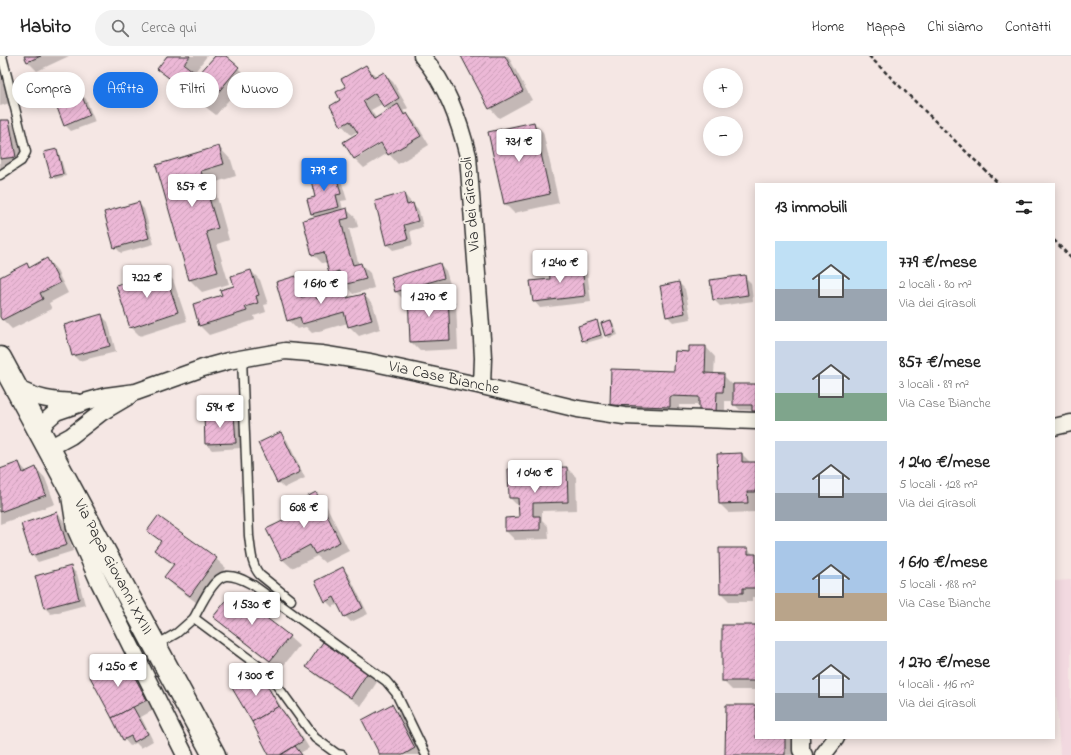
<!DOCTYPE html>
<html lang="it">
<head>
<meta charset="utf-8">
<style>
  body { margin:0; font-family:"Indie Flower",sans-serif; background:#f2f2f2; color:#222; height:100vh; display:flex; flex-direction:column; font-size:15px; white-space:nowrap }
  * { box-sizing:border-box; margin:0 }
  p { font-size:13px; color:#767676 }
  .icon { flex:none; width:22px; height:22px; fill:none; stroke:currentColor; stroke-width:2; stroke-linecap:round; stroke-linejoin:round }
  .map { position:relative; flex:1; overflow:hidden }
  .panel { position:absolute; left:755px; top:127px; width:300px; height:556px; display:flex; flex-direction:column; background:#fff; border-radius:0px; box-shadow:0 2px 10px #0003 }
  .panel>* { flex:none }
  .top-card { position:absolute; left:12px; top:16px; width:380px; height:36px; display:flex; gap:8px }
  .buttons { position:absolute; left:703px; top:12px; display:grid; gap:8px }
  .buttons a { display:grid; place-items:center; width:40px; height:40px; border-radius:50%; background:#fff; box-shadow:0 2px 10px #0003; font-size:20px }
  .price { position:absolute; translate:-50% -34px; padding:0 9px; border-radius:4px; background:#fff; color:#222; font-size:13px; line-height:26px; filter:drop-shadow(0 1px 2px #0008) }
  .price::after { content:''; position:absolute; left:50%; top:24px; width:12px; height:9px; margin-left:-6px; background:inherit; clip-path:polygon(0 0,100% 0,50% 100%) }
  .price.current { background:#1a73e8; color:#fff }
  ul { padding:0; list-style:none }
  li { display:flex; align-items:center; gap:12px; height:100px; padding:0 20px }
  li span { display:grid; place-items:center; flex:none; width:112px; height:80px; border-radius:0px; color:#555 }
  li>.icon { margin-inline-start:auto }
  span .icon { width:48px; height:48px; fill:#fffc; stroke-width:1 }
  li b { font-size:17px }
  h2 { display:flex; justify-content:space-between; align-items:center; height:48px; padding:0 20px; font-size:17px }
  .pill { padding:0 14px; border-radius:18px; background:#fff; box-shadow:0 2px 10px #0003; font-size:14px; line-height:36px }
  .pill.current { background:#1a73e8; color:#fff }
  header { display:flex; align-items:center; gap:24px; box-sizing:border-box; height:56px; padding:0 20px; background:#fff; border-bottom:1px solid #e0e0e0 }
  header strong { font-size:19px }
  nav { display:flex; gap:22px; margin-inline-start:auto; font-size:14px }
  .search { width:280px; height:36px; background:#f2f2f2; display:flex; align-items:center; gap:10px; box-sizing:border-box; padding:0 14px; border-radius:22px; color:#767676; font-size:15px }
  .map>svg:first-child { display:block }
  .built { fill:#f2d9e0 }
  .shadow { fill:#0003; fill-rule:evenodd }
  .building { fill:url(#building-hatch); stroke:#2b2b2b }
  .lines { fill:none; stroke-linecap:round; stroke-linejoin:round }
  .service-casing { stroke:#2b2b2b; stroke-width:11 }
  .minor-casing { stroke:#2b2b2b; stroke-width:19 }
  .secondary-casing { stroke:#2b2b2b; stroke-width:25 }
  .path { stroke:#2b2b2b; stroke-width:2.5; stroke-dasharray:4 3; stroke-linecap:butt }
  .service { stroke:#f7f3e8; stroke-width:8 }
  .minor { stroke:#f7f3e8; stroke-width:16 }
  .secondary { stroke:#f7f3e8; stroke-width:22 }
  .labels { text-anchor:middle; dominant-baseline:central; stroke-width:3.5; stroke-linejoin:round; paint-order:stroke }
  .street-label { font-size:16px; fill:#2b2b2b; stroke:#f7f3e8 }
</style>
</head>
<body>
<header>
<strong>Habito</strong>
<div class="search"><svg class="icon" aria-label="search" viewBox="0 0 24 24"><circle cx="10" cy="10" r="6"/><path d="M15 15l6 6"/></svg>Cerca qui</div>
<nav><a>Home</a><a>Mappa</a><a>Chi siamo</a><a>Contatti</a></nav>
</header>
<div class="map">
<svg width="1071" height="699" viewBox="0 0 1071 699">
  <defs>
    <pattern id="building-hatch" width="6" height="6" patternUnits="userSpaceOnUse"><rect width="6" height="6" fill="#ecb8d6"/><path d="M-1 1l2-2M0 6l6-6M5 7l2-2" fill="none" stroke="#cb9eb8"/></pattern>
  </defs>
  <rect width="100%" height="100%" fill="#f5e7e4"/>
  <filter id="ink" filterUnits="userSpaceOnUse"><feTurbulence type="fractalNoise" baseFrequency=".025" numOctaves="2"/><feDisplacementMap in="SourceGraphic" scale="8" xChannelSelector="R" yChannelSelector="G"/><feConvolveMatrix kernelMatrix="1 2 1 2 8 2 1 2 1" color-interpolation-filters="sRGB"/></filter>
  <g filter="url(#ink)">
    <path class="built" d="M1071,524V699H1060L1054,602V525Z"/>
    <g class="shadow">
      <path d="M25,0H69L37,15L28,6Z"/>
      <path d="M168,0H207L194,17L198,21L216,0H224L248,21L216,59L168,22L158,12Z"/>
      <path d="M462,0H508L532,44L499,62L490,52Z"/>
      <path d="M366,10L377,21L383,17L393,26L408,52L403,55L416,67L429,89L398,108L388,97L364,112L354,102L359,78L358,75L351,79L342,69L331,51L342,44L347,31ZM382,48L389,55L376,62L371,54ZM385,83L386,85L356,103V101Z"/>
      <path d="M0,21L2,23L10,47L0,50Z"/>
      <path d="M80,37L86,43L95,66L71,75L65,69Z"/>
      <path d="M0,65H9L18,74L25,110L0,113Z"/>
      <path d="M534,67L543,76L559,147L514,157L505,148Z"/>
      <path d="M219,91L231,104L236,120L213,127L229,184L217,188L229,228L202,236L190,224L158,109Z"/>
      <path d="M57,94L59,97L66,120L55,123L52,120Z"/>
      <path d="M334,115L340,121L347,144L341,145L343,154L346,153L356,162L358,171L349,173L359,209L361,208L370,217L374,232L353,238L344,228L343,225L339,226L330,217L327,206L322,207L313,198L315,161L312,158L308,144L317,141Z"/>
      <path d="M404,138L410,145L411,149H413L419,155L423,171L410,175L413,189L393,194L387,188Z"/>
      <path d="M138,147L144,153L154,188L121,197L115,191Z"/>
      <path d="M47,203L56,213L68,237L49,247L52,253L12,273L2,263L0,259V222L26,208L30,212Z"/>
      <path d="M440,208L446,215L450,228L414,240L447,238L456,247L458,293L420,295L411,286L409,240L402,242L396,236L392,222Z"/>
      <path d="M581,209L587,215L591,246L540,252L534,245Z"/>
      <path d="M164,215L173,224L187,265L140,280L131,271Z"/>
      <path d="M251,215L260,224L268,248L264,249L266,256L254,260L255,264L209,279L200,270Z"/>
      <path d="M744,220L751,227L753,245L720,250L714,244L711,225Z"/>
      <path d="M295,221L305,231L307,241L315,239L319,243L345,236L351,242L364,239L373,248L380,273L359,280L349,270L348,267L312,277L306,271L297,273L288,264Z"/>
      <path d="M679,227L685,233L691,263L673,266L667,260Z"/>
      <path d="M102,260L108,266L116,296L79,305L73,299Z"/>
      <path d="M596,265L599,268L603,282L586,287L583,284Z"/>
      <path d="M611,265L614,268L618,279L609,282L606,279Z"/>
      <path d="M706,291L715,301L714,318L723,319L733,329H756V358L753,354H740L734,348V345H725V365L700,349H679V360L620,358L611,349L675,316L690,297Z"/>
      <path d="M234,359L240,365L241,392L212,394L206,388Z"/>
      <path d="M280,377L287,384L305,422L284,432L278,426Z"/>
      <path d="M742,398L751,407H756V456L729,457L720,448Z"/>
      <path d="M19,407L27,416L36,412L45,422L55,448L0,468V414Z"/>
      <path d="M567,412L576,421L577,454L542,455V464L548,470L549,483L515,484L506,475V463L520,462L519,451L510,442Z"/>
      <path d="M316,438L325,447L349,495L325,507L317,500L292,512L282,503L299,458Z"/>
      <path d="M57,457L63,464L73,495L38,506L32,499Z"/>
      <path d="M158,462L216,503L226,512L200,549L174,530L165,521L174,510L165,503L155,494L161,486L148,475Z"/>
      <path d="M720,493H748L754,499H756V541H752V546H730L721,537Z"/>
      <path d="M71,512L77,518L85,549L51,558L45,552Z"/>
      <path d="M343,513L349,519L368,558L351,566L345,560L339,548L332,551L326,545Z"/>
      <path d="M233,537L289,581L299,590L280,614L224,570L215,561Z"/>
      <path d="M756,570V634H732L723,625Z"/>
      <path d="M324,587L368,617L377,626L361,650L317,620L308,611Z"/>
      <path d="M124,602L133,612L155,653L141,661L153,685L141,692L136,687L130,690L124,683Z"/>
      <path d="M259,618L265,624L285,657L301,679L309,692L300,697L302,699H270Z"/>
      <path d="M392,650L401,659L422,699H381Z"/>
      <path d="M756,650V682H794V699H726Z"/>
    </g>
    <g class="building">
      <path d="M24,0H41L27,6Z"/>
      <path d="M167,0H190L184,8L198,19L215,0H226L239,11L207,50L157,13Z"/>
      <path d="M461,0H505L523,35L489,53Z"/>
      <path d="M366,9L374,22L384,16L399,42L384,52L375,37L363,45L374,63L398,48L404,59L407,57L421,80L388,99L381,87L354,103L343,86L358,77L350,65L341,70L330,50L340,44L336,36L346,31L341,23Z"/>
      <path d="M80,36L90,59L64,70L55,46Z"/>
      <path d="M0,64H9L16,101L0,103Z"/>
      <path d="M534,66L550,138L504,148L488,76Z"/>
      <path d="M219,90L224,108L201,115L218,172L206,176L218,216L189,224L156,109Z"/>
      <path d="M57,93L63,118L51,121L44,96Z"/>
      <path d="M335,114L341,138L336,139L339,151L311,158L307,143L315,141L310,120Z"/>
      <path d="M404,137L407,149L413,147L418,165L404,169L408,183L386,189L375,145Z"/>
      <path d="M139,146L149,182L114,192L104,156Z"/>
      <path d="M347,152L349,162L341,164L347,190L353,209L361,207L366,223L343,229L339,215L329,218L324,196L312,199L303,164Z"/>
      <path d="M47,202L60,227L40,237L43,243L2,264L0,261V221L27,207L29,212Z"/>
      <path d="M440,207L444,222L395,236L391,222Z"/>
      <path d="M582,208L585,240L533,246L530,225L550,223L549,212Z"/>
      <path d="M164,214L178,256L130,272L116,229Z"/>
      <path d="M251,214L259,239L256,240L258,247L245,251L247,255L199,270L193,248L222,239L220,234L234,230L231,220Z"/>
      <path d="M745,219L748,239L713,244L710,224Z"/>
      <path d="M296,220L301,241L315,237L317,243L345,235L347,242L364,238L372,264L348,271L344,256L302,268L300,261L287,265L276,226Z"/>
      <path d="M679,226L685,257L666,261L660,230Z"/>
      <path d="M448,237L450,284L410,286L408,239Z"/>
      <path d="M102,258L110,290L72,300L64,269Z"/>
      <path d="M597,264L601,279L582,285L578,270Z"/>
      <path d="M611,264L615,277L605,280L601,267Z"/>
      <path d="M689,290H706L705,317L724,318L723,336H717L716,356L699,355V341L670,340V351L610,349L611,313L674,315L675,295L689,296Z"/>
      <path d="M733,328H756V355H752V349H733Z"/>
      <path d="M234,358L236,387L205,388L204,359Z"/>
      <path d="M281,376L300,416L277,427L258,387Z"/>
      <path d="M742,397V406H756V436H747L748,447L719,448L717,398Z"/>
      <path d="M19,406L23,417L36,411L46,439L0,456V413Z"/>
      <path d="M567,411L568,446L533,447V460H540V474L505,475V462L519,461L518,442H509L508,413Z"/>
      <path d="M316,436L340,486L315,498L310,489L282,504L266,473L297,458L293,448Z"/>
      <path d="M57,456L67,489L31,500L21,468Z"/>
      <path d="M158,460L217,502L190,540L164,521L174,508L154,494L161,485L147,475Z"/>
      <path d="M719,492H748V498H756V532H743V537H720Z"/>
      <path d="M71,510L79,543L44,552L35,520Z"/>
      <path d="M343,511L363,552L344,561L334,541L325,546L315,525Z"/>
      <path d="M233,536L290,580L270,605L213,561Z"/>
      <rect x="722" y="569" width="34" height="56"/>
      <path d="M323,586L368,616L351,642L306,611Z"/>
      <path d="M124,601L147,644L112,662L89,619Z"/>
      <path d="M259,616L279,650L252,666L232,632Z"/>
      <path d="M392,648L415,692L403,699H380L362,664Z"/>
      <path d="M726,649H756V682H785V699H725Z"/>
      <path d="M279,650L295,672L303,685L280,699H269L252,666Z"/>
      <path d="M133,651L148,678L134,686L131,680L123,684L112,662Z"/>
      <path d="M295,690L302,699H281Z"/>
    </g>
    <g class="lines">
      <g class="service-casing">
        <g id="service">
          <path d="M0,119L21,105L26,96L2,0"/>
          <path d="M242,302L249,480C251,494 251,509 260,519L291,544"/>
          <path d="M194,562C200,551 213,521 226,520C236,519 245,525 253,529L386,625L396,637L426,699"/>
          <path d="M156,589L177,577L194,562L268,617L315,682L337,698L342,699"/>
        </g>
      </g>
      <g class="minor-casing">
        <g id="minor">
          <path d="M422,0C447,29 459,64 468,100L482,283L483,302L482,330"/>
          <path d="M17,332C36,343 54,345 76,346"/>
          <path d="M1054,371L1071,367"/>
          <path d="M40,375L47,364L56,356L85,346L106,340L136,336L203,312L228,305L285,295L321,298L370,306L482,330L578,353L624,360L756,365"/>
          <path d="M49,392L71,380L102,356L129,340"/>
          <path d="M70,440L75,472L98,524L185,699"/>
          <path d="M801,682V694L804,699"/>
          <path d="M823,699L836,682"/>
        </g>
      </g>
      <g class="secondary-casing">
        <path id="secondary" d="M0,302L214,699"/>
      </g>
      <g class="path">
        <path d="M869,0L999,128"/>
        <path d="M1054,184L1071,202"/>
      </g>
      <use href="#service" class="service"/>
      <use href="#minor" class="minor"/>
      <use href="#secondary" class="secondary"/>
    </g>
  </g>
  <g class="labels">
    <g class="street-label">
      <text transform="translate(471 148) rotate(-95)">Via dei Girasoli</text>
      <text transform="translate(444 322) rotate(12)">Via Case Bianche</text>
      <text transform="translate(113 511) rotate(62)">Via Papa Giovanni XXIII</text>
    </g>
  </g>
</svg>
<div class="buttons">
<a>+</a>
<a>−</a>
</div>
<b class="price" style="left:519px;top:107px">731 €</b>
<b class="price current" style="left:324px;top:136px">779 €</b>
<b class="price" style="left:192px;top:152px">857 €</b>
<b class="price" style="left:560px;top:228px">1 240 €</b>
<b class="price" style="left:147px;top:243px">722 €</b>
<b class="price" style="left:321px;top:249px">1 610 €</b>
<b class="price" style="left:429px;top:262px">1 270 €</b>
<b class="price" style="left:220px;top:373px">594 €</b>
<b class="price" style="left:535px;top:438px">1 040 €</b>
<b class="price" style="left:304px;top:473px">608 €</b>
<b class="price" style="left:252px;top:570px">1 530 €</b>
<b class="price" style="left:118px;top:632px">1 250 €</b>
<b class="price" style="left:256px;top:641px">1 300 €</b>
<div class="top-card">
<a class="pill">Compra</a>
<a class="pill current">Affitta</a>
<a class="pill">Filtri</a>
<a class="pill">Nuovo</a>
</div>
<section class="panel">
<h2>13 immobili<svg class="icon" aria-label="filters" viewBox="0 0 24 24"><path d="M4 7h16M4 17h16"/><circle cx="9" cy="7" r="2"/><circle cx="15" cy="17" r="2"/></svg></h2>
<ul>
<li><span style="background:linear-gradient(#bfe0f5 60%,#9aa5b1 0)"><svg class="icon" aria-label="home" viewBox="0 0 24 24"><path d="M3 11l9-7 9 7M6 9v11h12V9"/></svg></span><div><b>779 €/mese</b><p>2 locali · 80 m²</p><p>Via dei Girasoli</p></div></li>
<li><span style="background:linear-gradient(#c9d6e8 65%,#7fa58c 0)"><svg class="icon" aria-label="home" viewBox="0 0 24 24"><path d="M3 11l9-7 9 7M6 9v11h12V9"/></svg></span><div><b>857 €/mese</b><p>3 locali · 89 m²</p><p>Via Case Bianche</p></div></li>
<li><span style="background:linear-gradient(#c9d6e8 65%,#9aa5b1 0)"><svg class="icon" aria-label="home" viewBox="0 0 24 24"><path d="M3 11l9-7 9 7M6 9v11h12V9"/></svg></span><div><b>1 240 €/mese</b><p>5 locali · 128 m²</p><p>Via dei Girasoli</p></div></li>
<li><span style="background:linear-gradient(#a9c7e8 65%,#b9a48a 0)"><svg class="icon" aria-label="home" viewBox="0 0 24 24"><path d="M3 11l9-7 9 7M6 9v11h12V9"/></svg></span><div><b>1 610 €/mese</b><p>5 locali · 188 m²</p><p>Via Case Bianche</p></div></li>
<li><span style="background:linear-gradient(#c9d6e8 65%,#9aa5b1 0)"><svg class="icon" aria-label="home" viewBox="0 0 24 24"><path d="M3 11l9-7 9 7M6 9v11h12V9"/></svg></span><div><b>1 270 €/mese</b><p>4 locali · 116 m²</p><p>Via dei Girasoli</p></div></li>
</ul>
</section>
</div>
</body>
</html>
